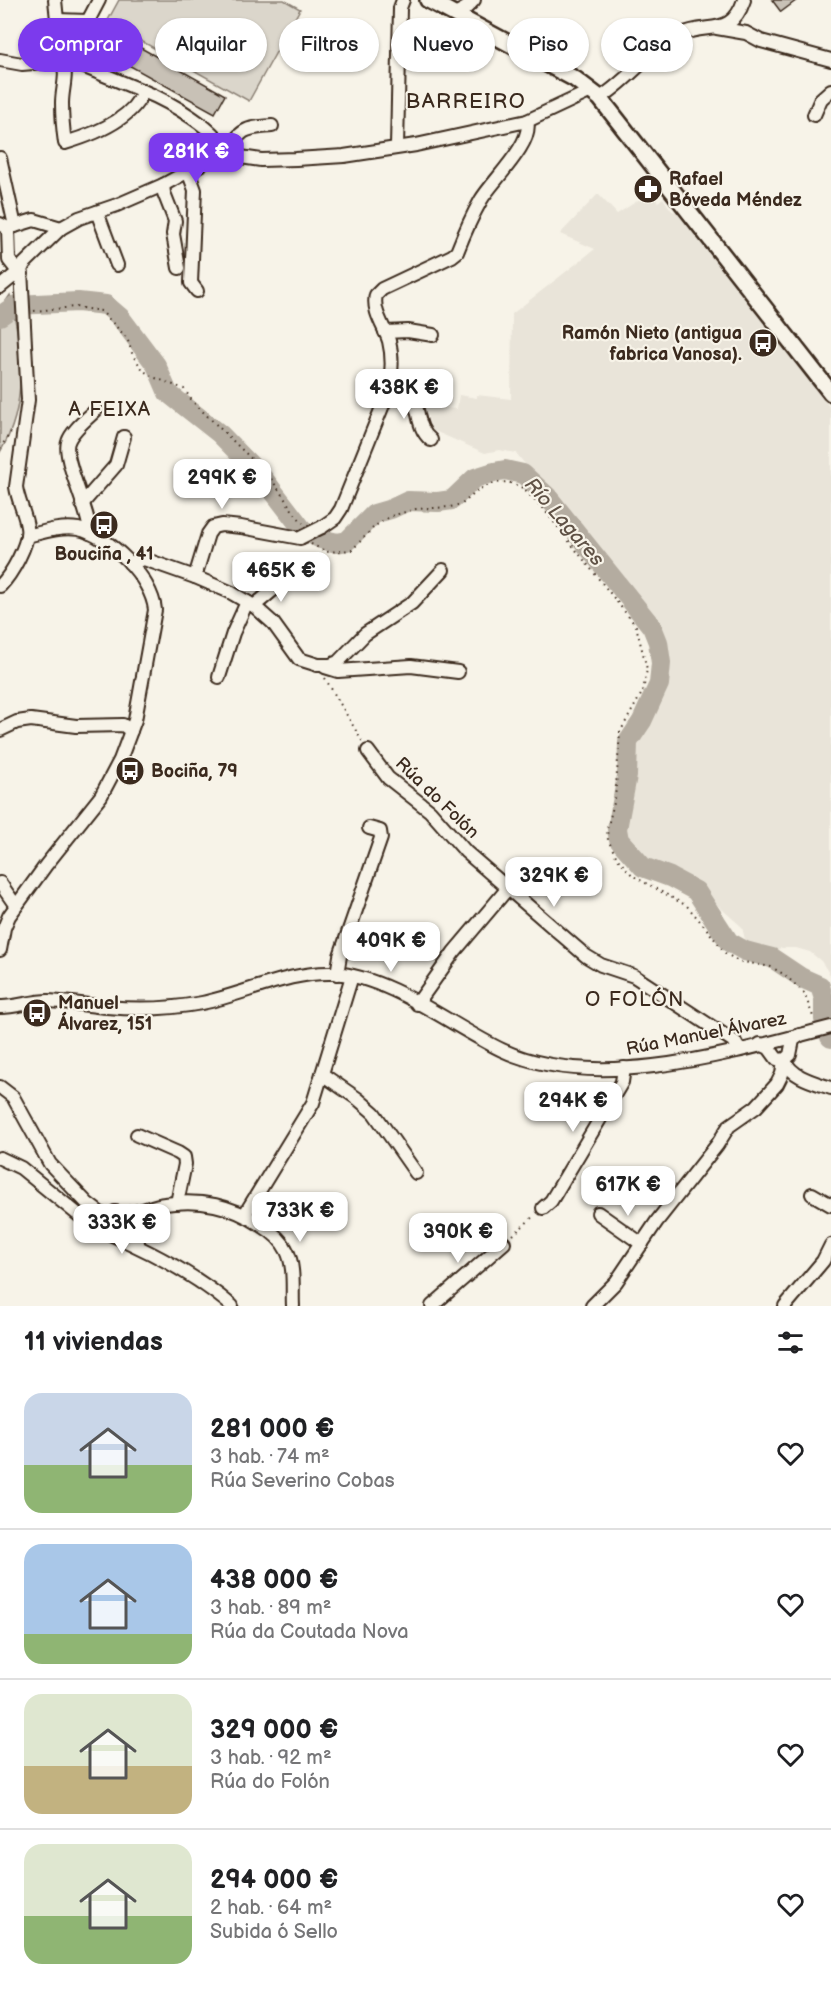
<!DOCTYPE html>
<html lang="es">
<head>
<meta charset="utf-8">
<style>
  body { margin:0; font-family:"Balsamiq Sans",sans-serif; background:#f2f2f2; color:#202124; height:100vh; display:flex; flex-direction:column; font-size:22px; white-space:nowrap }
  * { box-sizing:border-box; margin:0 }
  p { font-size:20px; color:#757577 }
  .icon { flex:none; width:33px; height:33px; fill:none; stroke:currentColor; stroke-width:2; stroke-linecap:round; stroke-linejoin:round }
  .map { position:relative; height:1306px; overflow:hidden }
  .details { display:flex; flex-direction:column; background:#fff; flex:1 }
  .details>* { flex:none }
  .guide { position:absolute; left:18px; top:18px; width:795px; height:54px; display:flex; gap:12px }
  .price { position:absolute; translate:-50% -51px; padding:0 14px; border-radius:12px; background:#fff; color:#222; font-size:20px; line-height:39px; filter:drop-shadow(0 2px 3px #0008) }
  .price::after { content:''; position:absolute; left:50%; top:36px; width:18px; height:14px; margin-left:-9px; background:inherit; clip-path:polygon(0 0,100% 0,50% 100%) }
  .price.current { background:#7c3aed; color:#fff }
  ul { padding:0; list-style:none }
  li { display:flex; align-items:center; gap:18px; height:150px; padding:0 24px }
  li+li { border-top:2px solid #e0e0e0 }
  li span { display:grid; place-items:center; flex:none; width:168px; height:120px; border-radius:18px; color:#555 }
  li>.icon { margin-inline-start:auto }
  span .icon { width:72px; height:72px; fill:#fffc; stroke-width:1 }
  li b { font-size:26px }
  h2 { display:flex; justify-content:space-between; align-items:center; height:72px; padding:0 24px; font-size:26px }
  .tag { padding:0 21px; border-radius:27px; background:#fff; box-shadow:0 2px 4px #0004; font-size:21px; line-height:54px }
  .tag.current { background:#7c3aed; color:#fff }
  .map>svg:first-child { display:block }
  .built { fill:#e9e4d9 }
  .green { fill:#dbd6cb; stroke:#8b8074; stroke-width:1.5 }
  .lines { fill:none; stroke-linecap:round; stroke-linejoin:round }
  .river { stroke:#b4aca0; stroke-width:20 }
  .building { fill:#c8c1b6; stroke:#3b2a1e; stroke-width:1.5 }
  .minor-casing { stroke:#3b2a1e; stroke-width:16 }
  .major-casing { stroke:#3b2a1e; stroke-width:20 }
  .path { stroke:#3b2a1e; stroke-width:2; stroke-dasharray:1.5 4.5; stroke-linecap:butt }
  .minor { stroke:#f7f3e8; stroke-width:12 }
  .major { stroke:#f7f3e8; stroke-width:15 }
  .minor-bridge-casing { stroke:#3b2a1e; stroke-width:16; stroke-linecap:butt }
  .minor-bridge { stroke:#f7f3e8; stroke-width:12 }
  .labels { text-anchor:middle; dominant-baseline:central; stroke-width:4.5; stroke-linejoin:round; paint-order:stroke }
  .poi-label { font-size:18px; font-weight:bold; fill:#3b2a1e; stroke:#f7f3e8; text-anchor:start }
  .street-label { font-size:18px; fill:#3b2a1e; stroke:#f7f3e8 }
  .neighbourhood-label { font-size:20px; letter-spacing:1.5px; fill:#3b2a1e; stroke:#f7f3e8 }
  .water-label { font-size:20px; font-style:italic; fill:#5f5145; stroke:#f7f3e8 }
  .quarter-label { font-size:21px; letter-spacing:1.5px; fill:#3b2a1e; stroke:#f7f3e8 }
</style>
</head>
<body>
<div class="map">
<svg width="831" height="1306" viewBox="0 0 831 1306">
  <rect width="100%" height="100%" fill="#f7f3e8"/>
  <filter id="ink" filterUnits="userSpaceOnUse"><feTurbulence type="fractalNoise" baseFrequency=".0167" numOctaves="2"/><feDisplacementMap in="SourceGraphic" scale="12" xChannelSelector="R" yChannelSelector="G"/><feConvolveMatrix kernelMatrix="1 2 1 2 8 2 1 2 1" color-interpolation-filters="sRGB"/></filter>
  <g filter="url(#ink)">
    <path class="built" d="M651,192L658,202L663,198L672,211L682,213L831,409V976L821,961L810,952L796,948H781L774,951L746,944L742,927L678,870L659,866L622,839L620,830L629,770V746L643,727L663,682L664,647L659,628L516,453L499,450L485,453L432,430L424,406L457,409L459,395L477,398V395L511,399L512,314L595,249L560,234L598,194L617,214Z"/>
    <g class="green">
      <path d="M119,0H284L300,9L249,101L107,22Z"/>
      <path d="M10,295C22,346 29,406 0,452V310Z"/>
    </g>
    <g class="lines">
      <g class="river">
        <path d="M0,316L16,305L78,302L106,305L120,317L156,365L168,393L220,434L263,478L303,530L321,539L337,543L347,541L374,514L391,509L408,501L438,502L452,500L475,478L494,472L505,470L523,474L547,496L652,627L658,642L661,663L659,684L642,721L628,742L627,776L617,829L619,840L643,867L670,877L696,891L729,942L745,951L772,958L802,978L820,986L824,999V1020"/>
        <path d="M830,1037L831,1038"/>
      </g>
    </g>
    <g class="building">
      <path d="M772,0H797L781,12Z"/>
      <path d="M116,34L225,95L215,113L105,52Z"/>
    </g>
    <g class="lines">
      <g class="minor-casing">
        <g id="minor">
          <path d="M55,0L61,59C69,72 62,88 62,103C62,116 63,129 65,143C92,135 133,120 143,91"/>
          <path d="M455,14L466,8L474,0"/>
          <path d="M57,20L88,21L99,0"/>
          <path d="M717,28L746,33L761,41L831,60"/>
          <path d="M0,60L22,64L68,60L143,91C168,101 220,130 227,155"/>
          <path d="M600,98C629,80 649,50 680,35C707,21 731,39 744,0"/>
          <path d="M814,115L821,99L831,90"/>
          <path d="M397,147L400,8L403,0"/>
          <path d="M227,155C240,129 244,128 272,126"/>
          <path d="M0,158L15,226"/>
          <path d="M188,171L195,190L191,283L197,291"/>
          <path d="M163,185L164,193L175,221L173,234L179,268"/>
          <path d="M97,212L117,265"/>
          <path d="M0,224L8,228L34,220L61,228"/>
          <path d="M8,228L9,260L16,269L21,270"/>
          <path d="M0,287L16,274H22"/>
          <path d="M385,332L408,331L433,335"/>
          <path d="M392,379C397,381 404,384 408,388C421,403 414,426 431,440"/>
          <path d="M82,504L116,465L124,437"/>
          <path d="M322,527L335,518L341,509L389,390C392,374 393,357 389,341C384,326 372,311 376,295L382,289L452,256L457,252C464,234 472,216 481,200C492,181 534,143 527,121"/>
          <path d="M90,533C90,512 62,458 68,442C72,430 87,419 96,410"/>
          <path d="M130,563L144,559L195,577L230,592L254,606L273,623L299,659L318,665H330L338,662L365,634L412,603L443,570"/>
          <path d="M195,577L208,534L213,527L222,525L241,527L300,538"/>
          <path d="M0,586C11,575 30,543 27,527C25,513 18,501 16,487L28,400L21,270L24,264L61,228L79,218L117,205L163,185L205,162L227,155L261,160L296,159L344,156L416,145L527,121L591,91"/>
          <path d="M254,606L279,585L295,579"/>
          <path d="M325,667L338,671L411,666L458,672"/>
          <path d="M219,677L233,633L247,602"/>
          <path d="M0,730L17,722L31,720L76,726L123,725L131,731"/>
          <path d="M368,751L388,778L430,811L466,852L586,956L601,965L634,976L735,1042L739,1050"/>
          <path d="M0,883L16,906"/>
          <path d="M0,950L4,928L9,916L46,865L101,796L120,760L135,720L155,610C152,578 109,535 78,529C62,526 43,532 27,536"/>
          <path d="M337,974L340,956L381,838L380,831L369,828"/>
          <path d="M417,1004L454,952L509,887"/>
          <path d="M0,1007C12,1008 33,1001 48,1001C68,1002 87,1005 107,1007C139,1010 170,1009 202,1003C246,994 289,971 334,973C391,977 450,1025 502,1050C596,1094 735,1052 831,1027"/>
          <path d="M760,1044L769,1048L777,1059L784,1060L790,1055L793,1040L800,1035"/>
          <path d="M784,1060C793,1078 813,1082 831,1088"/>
          <path d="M322,1074L358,1099L374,1113L416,1173"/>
          <path d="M0,1087L13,1097L50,1164L87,1203L100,1213"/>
          <path d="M137,1135L178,1153L184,1157L185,1164L177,1203"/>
          <path d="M0,1158L21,1168L91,1225L97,1227"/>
          <path d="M812,1194L831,1205"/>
          <path d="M543,1208L551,1201L622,1082L624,1068"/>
          <path d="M115,1212C133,1217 148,1206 165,1204C201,1199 231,1205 261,1225C271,1231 282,1240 287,1251C295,1267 292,1289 293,1306"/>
          <path d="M598,1213L642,1244"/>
          <path d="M245,1214L313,1103L352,976"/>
          <path d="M120,1226L138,1242"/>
          <path d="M110,1234C154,1253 196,1275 232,1306"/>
          <path d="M432,1306L504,1243"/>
          <path d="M592,1306L616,1282L657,1221L717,1145L729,1126L756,1107L777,1084L782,1074L784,1060"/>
          <path d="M785,1306L823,1261L831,1245"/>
        </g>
      </g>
      <g class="major-casing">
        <path id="major" d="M428,0L575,79L600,98L831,393"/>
      </g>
      <g class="path">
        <path d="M34,311L75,307L101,311L127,338L133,356L144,371L153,377L184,389L193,402L270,477L295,514L303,523"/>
        <path d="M0,448L11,432"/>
        <path d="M311,544L327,552L352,550L375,526L391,516L416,509L450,507L462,504L480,489L494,483L508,482L521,487L542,507L636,626L647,669L643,691L620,732L615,799L607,829L608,840L617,858L633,876L687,906L706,928L725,953L738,961L771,967L785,975L804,993L814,1019"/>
        <path d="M325,678L362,741"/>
        <path d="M513,1235L535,1215"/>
      </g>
      <use href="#minor" class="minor"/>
      <use href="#major" class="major"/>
      <g class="minor-bridge-casing">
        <path id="minor-bridge" d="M300,538L322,527"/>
      </g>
      <use href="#minor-bridge" class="minor-bridge"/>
    </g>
  </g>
  <defs>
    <g id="pharmacy-disc" transform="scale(1.5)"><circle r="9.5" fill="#3b2a1e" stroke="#f7f3e8"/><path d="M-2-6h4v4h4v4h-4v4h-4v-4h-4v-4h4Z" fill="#fff"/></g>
    <g id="bus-disc" transform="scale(1.5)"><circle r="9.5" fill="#3b2a1e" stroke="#f7f3e8"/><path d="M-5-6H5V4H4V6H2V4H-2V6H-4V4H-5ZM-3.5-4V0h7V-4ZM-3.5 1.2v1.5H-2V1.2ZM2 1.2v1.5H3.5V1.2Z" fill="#fff"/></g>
  </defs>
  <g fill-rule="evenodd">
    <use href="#pharmacy-disc" x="648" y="189"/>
    <use href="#bus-disc" x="763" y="343"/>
    <use href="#bus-disc" x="104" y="525"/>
    <use href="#bus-disc" x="130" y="771"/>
    <use href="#bus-disc" x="37" y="1013"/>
  </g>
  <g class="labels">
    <g class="poi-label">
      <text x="669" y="179">Rafael<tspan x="669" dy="21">Bóveda Méndez</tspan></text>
      <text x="742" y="333" text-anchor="end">Ramón Nieto (antigua<tspan x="742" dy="21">fabrica Vanosa).</tspan></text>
      <text x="104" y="554" text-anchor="middle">Bouciña , 41</text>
      <text x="151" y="771">Bociña, 79</text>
      <text x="58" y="1003">Manuel<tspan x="58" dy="21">Álvarez, 151</tspan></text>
    </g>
    <g class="street-label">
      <text transform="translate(437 798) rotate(44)">Rúa do Folón</text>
      <text transform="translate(706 1034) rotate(-11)">Rúa Manuel Álvarez</text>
    </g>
    <g class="neighbourhood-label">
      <text x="110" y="410">A FEIXA</text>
      <text x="635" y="1000">O FOLÓN</text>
    </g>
    <g class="water-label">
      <text transform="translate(564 522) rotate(49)">Río Lagares</text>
    </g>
    <g class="quarter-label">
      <text x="466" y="101">BARREIRO</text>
    </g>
  </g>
</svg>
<b class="price current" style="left:196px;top:184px">281K €</b>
<b class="price" style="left:404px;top:420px">438K €</b>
<b class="price" style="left:222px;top:510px">299K €</b>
<b class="price" style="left:281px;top:603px">465K €</b>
<b class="price" style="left:554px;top:908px">329K €</b>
<b class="price" style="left:391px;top:973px">409K €</b>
<b class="price" style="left:573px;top:1133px">294K €</b>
<b class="price" style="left:628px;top:1217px">617K €</b>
<b class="price" style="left:300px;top:1243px">733K €</b>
<b class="price" style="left:122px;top:1255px">333K €</b>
<b class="price" style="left:458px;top:1264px">390K €</b>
<div class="guide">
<a class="tag current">Comprar</a>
<a class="tag">Alquilar</a>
<a class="tag">Filtros</a>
<a class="tag">Nuevo</a>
<a class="tag">Piso</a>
<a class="tag">Casa</a>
</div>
</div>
<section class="details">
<h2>11 viviendas<svg class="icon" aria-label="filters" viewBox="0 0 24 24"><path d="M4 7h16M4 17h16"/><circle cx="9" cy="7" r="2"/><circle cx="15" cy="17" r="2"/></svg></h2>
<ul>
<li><span style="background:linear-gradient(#c9d6e8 60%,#8fb573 0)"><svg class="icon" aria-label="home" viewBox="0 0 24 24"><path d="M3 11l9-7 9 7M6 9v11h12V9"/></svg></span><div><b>281 000 €</b><p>3 hab. · 74 m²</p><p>Rúa Severino Cobas</p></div><svg class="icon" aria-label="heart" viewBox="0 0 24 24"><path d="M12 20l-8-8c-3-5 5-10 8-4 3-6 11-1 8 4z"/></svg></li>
<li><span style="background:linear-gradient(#a9c7e8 75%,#8fb573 0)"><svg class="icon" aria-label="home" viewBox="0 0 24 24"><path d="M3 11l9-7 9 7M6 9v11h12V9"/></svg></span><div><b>438 000 €</b><p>3 hab. · 89 m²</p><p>Rúa da Coutada Nova</p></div><svg class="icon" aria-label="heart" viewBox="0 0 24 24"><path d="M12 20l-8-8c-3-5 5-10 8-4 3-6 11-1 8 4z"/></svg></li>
<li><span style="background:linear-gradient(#dfe7d0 60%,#c2b280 0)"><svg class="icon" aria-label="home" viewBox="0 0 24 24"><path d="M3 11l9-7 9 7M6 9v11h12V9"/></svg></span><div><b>329 000 €</b><p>3 hab. · 92 m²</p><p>Rúa do Folón</p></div><svg class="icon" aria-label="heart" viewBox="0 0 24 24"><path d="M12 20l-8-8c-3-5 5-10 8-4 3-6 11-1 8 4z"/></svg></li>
<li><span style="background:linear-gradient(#dfe7d0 60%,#8fb573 0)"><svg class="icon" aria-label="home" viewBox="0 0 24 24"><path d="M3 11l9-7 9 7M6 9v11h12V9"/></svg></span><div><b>294 000 €</b><p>2 hab. · 64 m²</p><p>Subida ó Sello</p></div><svg class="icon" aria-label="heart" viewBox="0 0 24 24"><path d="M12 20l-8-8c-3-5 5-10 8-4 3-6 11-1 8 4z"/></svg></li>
</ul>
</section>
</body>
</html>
